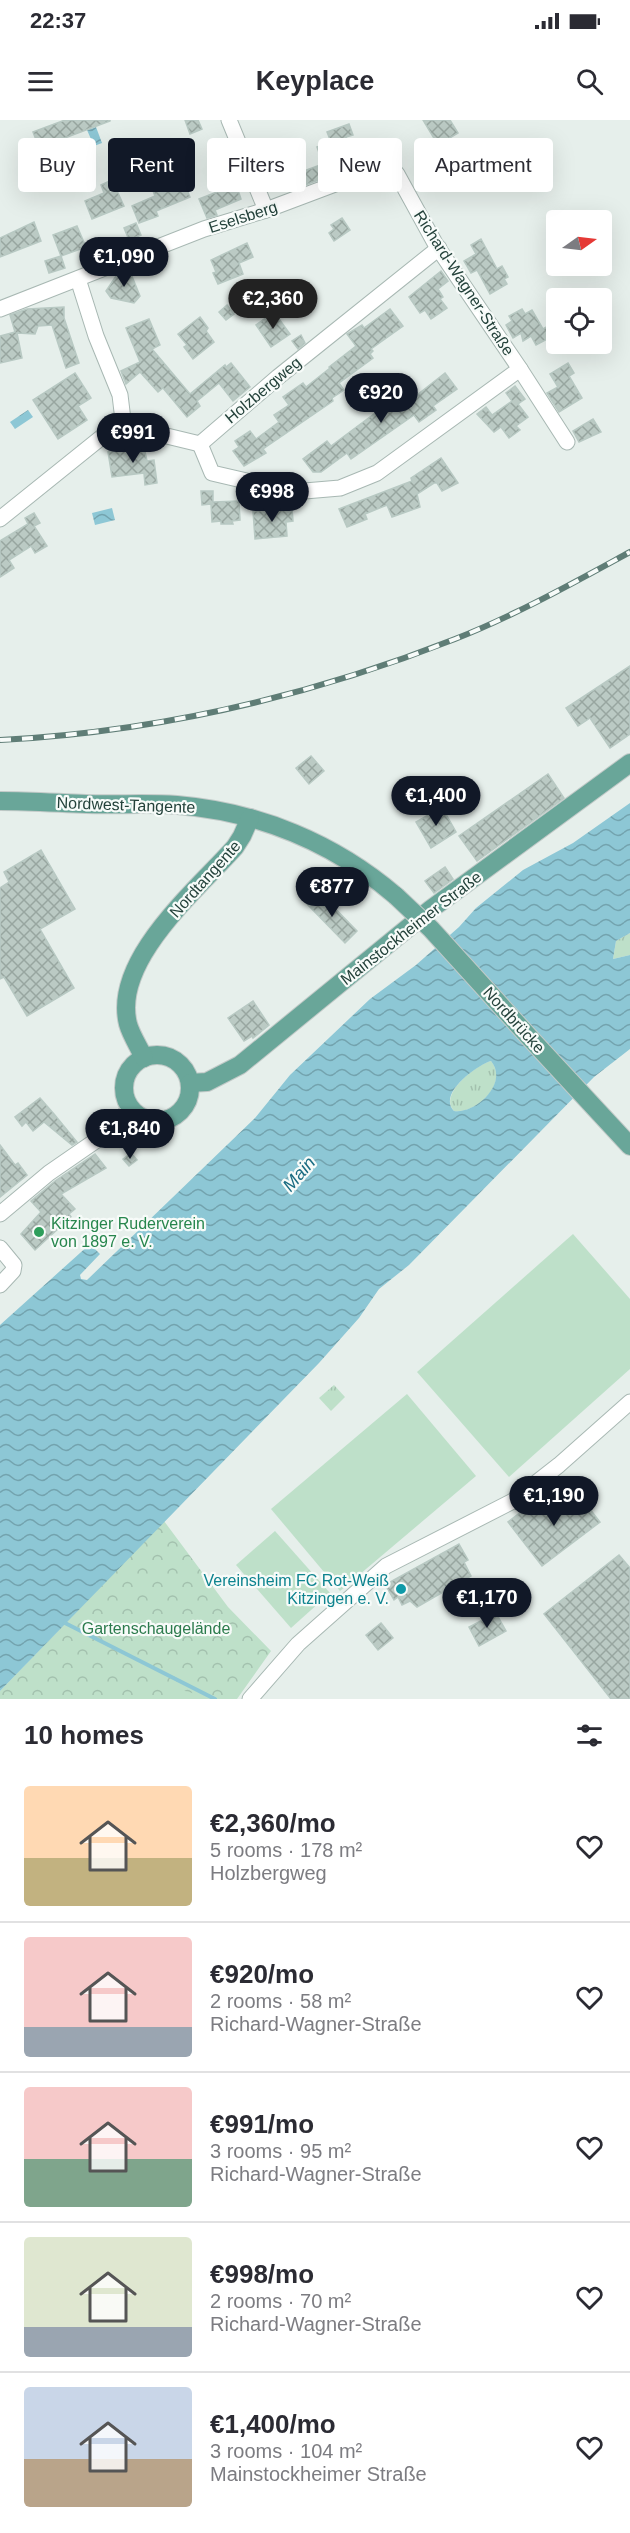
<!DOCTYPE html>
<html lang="en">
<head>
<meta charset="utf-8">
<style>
  body { margin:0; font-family:Arial,sans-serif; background:#f2f2f3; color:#2b2b33; height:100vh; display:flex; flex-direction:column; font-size:22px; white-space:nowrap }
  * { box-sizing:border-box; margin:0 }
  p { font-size:20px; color:#7c7c81 }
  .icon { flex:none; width:33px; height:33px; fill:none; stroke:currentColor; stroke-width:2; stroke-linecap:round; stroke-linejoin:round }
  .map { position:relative; height:1579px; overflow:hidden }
  .sheet { display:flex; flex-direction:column; background:#fff; flex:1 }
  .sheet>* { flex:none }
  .hud { position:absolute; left:18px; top:18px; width:594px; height:54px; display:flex; gap:12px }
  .needle { width:39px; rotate:76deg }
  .fabs { position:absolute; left:546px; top:90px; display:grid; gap:12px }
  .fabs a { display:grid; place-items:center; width:66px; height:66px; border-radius:6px; background:#fff; box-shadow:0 6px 24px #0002; font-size:30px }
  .price { position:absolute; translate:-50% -51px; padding:0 14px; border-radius:21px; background:#111827; color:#fff; font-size:20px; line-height:39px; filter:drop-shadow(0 2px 3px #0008) }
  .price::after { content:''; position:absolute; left:50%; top:36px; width:18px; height:14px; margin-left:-9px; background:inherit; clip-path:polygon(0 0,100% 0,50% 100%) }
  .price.current { background:#222; color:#fff }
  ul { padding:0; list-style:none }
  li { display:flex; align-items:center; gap:18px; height:150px; padding:0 24px }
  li+li { border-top:2px solid #e1e1e2 }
  li span { display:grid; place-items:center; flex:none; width:168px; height:120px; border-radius:6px; color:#555 }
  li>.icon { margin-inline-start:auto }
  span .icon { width:72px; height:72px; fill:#fffc; stroke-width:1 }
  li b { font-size:26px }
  h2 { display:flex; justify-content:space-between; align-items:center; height:72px; padding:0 24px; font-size:26px }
  .tag { padding:0 21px; border-radius:6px; background:#fff; box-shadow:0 6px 24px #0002; font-size:21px; line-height:54px }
  .tag.current { background:#111827; color:#fff }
  .status { display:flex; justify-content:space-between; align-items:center; height:42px; padding:0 30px; background:#fff; direction:ltr }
  .status svg { height:16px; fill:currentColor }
  header { display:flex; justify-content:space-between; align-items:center; height:78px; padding:0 24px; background:#fff; font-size:27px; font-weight:700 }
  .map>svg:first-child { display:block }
  .grass { fill:url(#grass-tufts) }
  .park { fill:url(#park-crowns) }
  .garden { fill:#bee0c9 }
  .water { fill:url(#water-waves); fill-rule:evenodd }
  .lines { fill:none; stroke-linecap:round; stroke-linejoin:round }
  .stream { stroke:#8dc7d5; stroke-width:4 }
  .building { fill:url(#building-cross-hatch); stroke:#b8c9c3; stroke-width:1.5 }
  .minor-casing { stroke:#a8b8b3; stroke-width:17 }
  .major-casing { stroke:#c2cac8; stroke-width:20 }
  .minor { stroke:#fff; stroke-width:15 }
  .major { stroke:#69a699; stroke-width:18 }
  .rail-casing { stroke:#5f7d76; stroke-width:6 }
  .rail { stroke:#f7fbf9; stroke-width:4; stroke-dasharray:11; stroke-linecap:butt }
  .major-bridge-casing { stroke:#c2cac8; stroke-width:20; stroke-linecap:butt }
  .major-bridge { stroke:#69a699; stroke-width:18 }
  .leisure-dot { fill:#2e9e5b; stroke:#f7fbf9; stroke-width:2 }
  .culture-dot { fill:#0f9aa8; stroke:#f7fbf9; stroke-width:2 }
  .labels { text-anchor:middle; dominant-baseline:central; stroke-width:4.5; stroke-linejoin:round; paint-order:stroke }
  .street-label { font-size:16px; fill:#24423b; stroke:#f7fbf9 }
  .leisure-label { font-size:16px; fill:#27864d; stroke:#f7fbf9; text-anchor:start }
  .culture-label { font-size:16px; fill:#0d838f; stroke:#f7fbf9; text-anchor:end }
  .park-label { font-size:16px; fill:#2c7b4d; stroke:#f7fbf9 }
  .water-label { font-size:18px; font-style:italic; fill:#1a6c82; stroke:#f7fbf9 }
</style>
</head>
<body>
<div class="status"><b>22:37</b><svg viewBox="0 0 49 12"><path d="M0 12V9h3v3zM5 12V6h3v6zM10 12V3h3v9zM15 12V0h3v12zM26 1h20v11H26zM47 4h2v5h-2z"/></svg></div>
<header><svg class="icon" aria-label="menu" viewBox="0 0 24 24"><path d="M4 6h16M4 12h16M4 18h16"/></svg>Keyplace<svg class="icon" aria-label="search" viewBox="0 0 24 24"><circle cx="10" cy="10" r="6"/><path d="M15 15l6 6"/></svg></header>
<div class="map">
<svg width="630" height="1579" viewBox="0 0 630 1579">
  <defs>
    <pattern id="grass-tufts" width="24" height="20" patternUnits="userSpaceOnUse" patternTransform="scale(1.5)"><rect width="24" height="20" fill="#bee0c9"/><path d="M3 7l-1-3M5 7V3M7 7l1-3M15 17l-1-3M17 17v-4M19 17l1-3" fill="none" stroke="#a3c1ae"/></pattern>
    <pattern id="park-crowns" width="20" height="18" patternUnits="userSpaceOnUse" patternTransform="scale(1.5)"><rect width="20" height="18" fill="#bee0c9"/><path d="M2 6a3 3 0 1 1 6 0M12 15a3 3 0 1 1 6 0" fill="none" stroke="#a3c1ae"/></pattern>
    <pattern id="water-waves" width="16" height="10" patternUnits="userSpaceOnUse" patternTransform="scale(1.5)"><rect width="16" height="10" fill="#8dc7d5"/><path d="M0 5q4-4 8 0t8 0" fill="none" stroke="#73a3ae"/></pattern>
    <pattern id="building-cross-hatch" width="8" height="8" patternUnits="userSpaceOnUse" patternTransform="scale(1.5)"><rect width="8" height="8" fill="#bbcac4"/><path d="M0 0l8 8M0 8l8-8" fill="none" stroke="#98a6a0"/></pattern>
  </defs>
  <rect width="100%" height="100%" fill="#e6efeb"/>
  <g class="grass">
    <path d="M630,813V835L613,839L616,821Z"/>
    <path d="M491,941C509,963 477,994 454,991C438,974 476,945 491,941Z"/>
    <path d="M334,1265L345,1277L331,1291L319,1278Z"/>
  </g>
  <path class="park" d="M164,1401L228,1487L271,1531L237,1579H0V1571Z"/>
  <g class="garden">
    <path d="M573,1114L630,1179V1249L509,1357L417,1252Z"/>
    <path d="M407,1274L476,1356L340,1471L271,1389Z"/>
    <path d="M275,1411L330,1473L291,1508L236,1445Z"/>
    <path d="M178,1569L199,1575L203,1579H164L173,1576Z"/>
  </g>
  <g class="water">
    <path d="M96,7L102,23L94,26L87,10Z"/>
    <path d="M28,290L33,297L15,309L10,302Z"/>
    <path d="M112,388L115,400L95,405L92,393Z"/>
    <path d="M630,683V813L616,821L613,839L630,835V929L594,957L409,1145L379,1169L359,1198L319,1243L0,1571V1205L90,1124L100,1134L80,1155L81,1159L87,1160L255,998L290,955L370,879L416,845L459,807L476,788L523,750L573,723ZM491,941C509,963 476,994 454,991C437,974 477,945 491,941Z"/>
  </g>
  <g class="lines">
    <path class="stream" d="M65,1503L215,1579"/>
  </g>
  <g class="building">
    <path d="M65,0H110V1L62,19L64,24L41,33L33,12Z"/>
    <path d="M185,0H198L202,9L190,14Z"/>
    <path d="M423,0H450L458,13L438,25Z"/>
    <path d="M349,4L353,15L346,17L352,33L324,44L329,56L305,65L301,52L323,44L317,27L331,22L327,12Z"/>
    <path d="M292,36L300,57L272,68L265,50L278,46L276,42Z"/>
    <path d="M178,48L190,77L156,91L158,96L139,103L132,86L155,76L153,71L172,63L167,53Z"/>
    <path d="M225,50L231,66L236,64L241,79L215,90L217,95L207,98L199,79L217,72L211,56Z"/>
    <path d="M112,60L124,86L92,99L85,81L104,73L101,65Z"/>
    <path d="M342,98L350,110L334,121L329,113L334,109L331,105Z"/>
    <path d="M34,102L41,121L0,137V118Z"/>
    <path d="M136,103L141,115L129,120L124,108Z"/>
    <path d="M77,106L86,127L61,136L53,115Z"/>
    <path d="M481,119L497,149L502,146L508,157L504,159L507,164L490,174L477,150L471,153L464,141L476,134L471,125Z"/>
    <path d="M247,123L253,137L239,143L243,154L218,164L213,153L216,152L211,140Z"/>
    <path d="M61,136L65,148L49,153L45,141Z"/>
    <path d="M129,149L140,176L134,183L111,178L106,171L118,153Z"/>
    <path d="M441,151L448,161L438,169L443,177L440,179L447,188L431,199L425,190L420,193L409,177Z"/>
    <path d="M227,185L234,194L226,200L219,192Z"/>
    <path d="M64,187V198L79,243L66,248L52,205L38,206L35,214L17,213L22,238L0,243V216L15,212L10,195L27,189Z"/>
    <path d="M390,189L403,206L371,229L373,231L370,234L373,238L339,263L344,270L332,278L333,281L263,329L266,333L244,346L233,331L239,327L235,321L250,311L256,319L279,302L274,295L289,285L283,277L303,263L306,267L330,248L329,247L356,226L347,214L362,205L364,208Z"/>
    <path d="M522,189L525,194L532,190L543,209L548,206L553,216L536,225L531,216L523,221L521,213L513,218L506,205L512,201L509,196Z"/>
    <path d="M274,192L290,214L271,227L256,205Z"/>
    <path d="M200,197L208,208L206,211L214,222L193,239L184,227L187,225L178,214Z"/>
    <path d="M149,199L160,225L152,229L190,274L225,245L226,247L231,243L250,267L233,281L219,263L197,281L200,286L187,297L163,268L158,272L140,252L126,264L121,251L140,242L126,208Z"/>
    <path d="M301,215L305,223L298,229L292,221Z"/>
    <path d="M568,243L574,253L569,256L582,278L559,292L547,273L558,267L550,254Z"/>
    <path d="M75,253L91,278L78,286L87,300L58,319L33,280Z"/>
    <path d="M445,253L457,269L433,286L436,290L419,302L414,295L351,339L347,333L321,352H313L303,339L327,321L331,326L402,273L408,282Z"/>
    <path d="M515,266L525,279L518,284L528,297L516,306L520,310L509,318L501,307L494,312L477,294L486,287L492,295L512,281L506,273Z"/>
    <path d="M593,299L601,312L579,322L573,311Z"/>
    <path d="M144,327L147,341L154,340L157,363L145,365L144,353L112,357L108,332Z"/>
    <path d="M441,338L458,363L442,371L437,363H434L417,374L420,387L392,397L387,385L365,394L367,399L347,407L339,389L412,361L411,358Z"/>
    <path d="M201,371H213V382L239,381L240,400L232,401L233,404H221V401L212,402L211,384L202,385Z"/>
    <path d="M292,388L293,401L286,402L287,416L255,419L253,391Z"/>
    <path d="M34,393L40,403L34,406L47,426L35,433L31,426L9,440L14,448L0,457V421L28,404L25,398Z"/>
    <path d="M630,546V614L610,628L590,598L578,606L566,588Z"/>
    <path d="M311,636L324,651L309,664L296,648Z"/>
    <path d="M548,654L564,678L477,741L459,716Z"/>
    <path d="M442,687L456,712L431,728L416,702Z"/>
    <path d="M41,730L75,789L40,809L74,868L27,896L4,857L0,859V768L9,762L4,752Z"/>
    <path d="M445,747L453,759L434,773L425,761Z"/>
    <path d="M319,772L357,811L345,823L307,784Z"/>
    <path d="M253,881L269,905L253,918L252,916L244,921L228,898Z"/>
    <path d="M40,978L54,994L77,1022L72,1025L44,1002L33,1011L26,1002L22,1006L15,997Z"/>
    <path d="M0,1025L15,1045L18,1043L27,1055L0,1077Z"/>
    <path d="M131,1033L137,1040L129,1046L123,1039Z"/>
    <path d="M95,1034L106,1048L61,1074L75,1089L69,1094L71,1097L35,1130L21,1114L41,1092L31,1081L55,1061Z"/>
    <path d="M576,1371L600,1402L542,1446L508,1402L535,1381L545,1394Z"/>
    <path d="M459,1424L468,1440L464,1442L471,1456L417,1487L410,1481L402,1485L398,1477L394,1480L386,1466L391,1464L390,1462Z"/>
    <path d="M619,1435L630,1448V1579H611L544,1494Z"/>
    <path d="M496,1493L506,1511L479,1526L469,1507Z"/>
    <path d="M381,1503L393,1518L378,1530L366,1515Z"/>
  </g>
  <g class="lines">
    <g class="minor-casing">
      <g id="minor">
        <path d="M229,0L266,90"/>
        <path d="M78,159L96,216L120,275L123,300"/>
        <path d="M0,189L204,109L266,90L375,49L387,50L397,54L436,125L520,249L377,353L340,368L293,372L212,353L200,324"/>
        <path d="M520,249L567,322"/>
        <path d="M200,324L278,257L439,128"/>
        <path d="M0,399L123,300L142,310L200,324"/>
        <path d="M0,1094L49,1053L104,1015L131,988"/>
        <path d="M0,1128L14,1145L13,1151L0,1165"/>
        <path d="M250,1579L298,1524L386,1446L513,1381L559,1345L630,1282"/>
      </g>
    </g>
    <g class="major-casing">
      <g id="major">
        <path d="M0,681C29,681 58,683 86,684C117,685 147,683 177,685C259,692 334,723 396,776"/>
        <path d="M530,918L630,1026"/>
        <circle cx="157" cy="968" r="33"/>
        <path d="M144,938C139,927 131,915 128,904C112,840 197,770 235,727L242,716L250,698"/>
        <path d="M190,963L207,962L240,945L431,789L630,643"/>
      </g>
    </g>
    <use href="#minor" class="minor"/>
    <use href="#major" class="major"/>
    <g class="rail-casing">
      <path id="rail" d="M0,620C156,612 310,576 455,519C516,495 573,463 630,432"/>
    </g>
    <use href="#rail" class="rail"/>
    <g class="major-bridge-casing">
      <path id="major-bridge" d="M396,776L431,809L530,918"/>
    </g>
    <use href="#major-bridge" class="major-bridge"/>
  </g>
  <circle class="leisure-dot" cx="39" cy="1112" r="6"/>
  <circle class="culture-dot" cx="401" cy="1469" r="6"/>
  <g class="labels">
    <g class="street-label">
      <text transform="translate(243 97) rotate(-18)">Eselsberg</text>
      <text transform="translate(464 163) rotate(57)">Richard-Wagner-Straße</text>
      <text transform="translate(263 270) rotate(-40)">Holzbergweg</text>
      <text transform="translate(126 685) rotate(2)">Nordwest-Tangente</text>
      <text transform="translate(205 759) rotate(-48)">Nordtangente</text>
      <text transform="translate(411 808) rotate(-38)">Mainstockheimer Straße</text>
      <text transform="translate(514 900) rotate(48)">Nordbrücke</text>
    </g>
    <g class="leisure-label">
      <text x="51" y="1103">Kitzinger Ruderverein<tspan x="51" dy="18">von 1897 e. V.</tspan></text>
    </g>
    <g class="culture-label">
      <text x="389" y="1460">Vereinsheim FC Rot-Weiß<tspan x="389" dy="18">Kitzingen e. V.</tspan></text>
    </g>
    <g class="park-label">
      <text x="156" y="1508">Gartenschaugelände</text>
    </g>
    <g class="water-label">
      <text transform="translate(299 1054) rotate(-49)">Main</text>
    </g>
  </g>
</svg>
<div class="fabs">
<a><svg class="needle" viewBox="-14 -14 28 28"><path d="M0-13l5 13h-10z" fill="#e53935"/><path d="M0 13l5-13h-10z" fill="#7c7c81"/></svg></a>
<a><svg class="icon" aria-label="locate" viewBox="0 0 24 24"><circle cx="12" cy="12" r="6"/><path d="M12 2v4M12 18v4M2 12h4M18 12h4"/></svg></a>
</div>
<b class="price" style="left:124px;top:168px">€1,090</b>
<b class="price current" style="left:273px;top:210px">€2,360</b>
<b class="price" style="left:381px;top:304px">€920</b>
<b class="price" style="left:133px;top:344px">€991</b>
<b class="price" style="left:272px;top:403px">€998</b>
<b class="price" style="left:436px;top:707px">€1,400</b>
<b class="price" style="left:332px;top:798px">€877</b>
<b class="price" style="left:130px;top:1040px">€1,840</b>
<b class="price" style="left:554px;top:1407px">€1,190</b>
<b class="price" style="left:487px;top:1509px">€1,170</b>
<div class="hud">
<a class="tag">Buy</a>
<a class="tag current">Rent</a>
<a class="tag">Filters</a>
<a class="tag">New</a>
<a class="tag">Apartment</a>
</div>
</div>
<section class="sheet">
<h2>10 homes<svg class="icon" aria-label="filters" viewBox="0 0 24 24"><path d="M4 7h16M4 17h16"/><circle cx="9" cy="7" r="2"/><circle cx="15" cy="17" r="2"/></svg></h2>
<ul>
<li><span style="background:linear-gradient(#ffd9b3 60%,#c2b280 0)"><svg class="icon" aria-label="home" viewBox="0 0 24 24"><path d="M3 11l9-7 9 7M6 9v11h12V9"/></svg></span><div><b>€2,360/mo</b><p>5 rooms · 178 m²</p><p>Holzbergweg</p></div><svg class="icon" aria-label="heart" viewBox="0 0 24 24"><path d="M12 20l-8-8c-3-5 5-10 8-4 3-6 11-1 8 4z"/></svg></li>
<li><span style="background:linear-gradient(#f6c9c9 75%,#9aa5b1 0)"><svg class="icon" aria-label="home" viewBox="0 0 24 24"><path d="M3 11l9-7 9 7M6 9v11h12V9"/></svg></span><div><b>€920/mo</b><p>2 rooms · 58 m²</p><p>Richard-Wagner-Straße</p></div><svg class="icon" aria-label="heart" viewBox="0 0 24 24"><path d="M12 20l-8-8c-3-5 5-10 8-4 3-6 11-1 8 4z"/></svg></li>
<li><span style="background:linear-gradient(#f6c9c9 60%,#7fa58c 0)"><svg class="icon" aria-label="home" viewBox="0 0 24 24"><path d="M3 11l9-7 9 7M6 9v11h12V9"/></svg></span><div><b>€991/mo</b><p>3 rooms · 95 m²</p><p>Richard-Wagner-Straße</p></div><svg class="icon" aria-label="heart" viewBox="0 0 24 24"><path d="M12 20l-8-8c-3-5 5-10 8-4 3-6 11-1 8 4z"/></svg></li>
<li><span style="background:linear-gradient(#dfe7d0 75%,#9aa5b1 0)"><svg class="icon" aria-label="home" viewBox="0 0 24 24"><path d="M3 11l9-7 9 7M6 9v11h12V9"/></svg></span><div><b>€998/mo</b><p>2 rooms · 70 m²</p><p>Richard-Wagner-Straße</p></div><svg class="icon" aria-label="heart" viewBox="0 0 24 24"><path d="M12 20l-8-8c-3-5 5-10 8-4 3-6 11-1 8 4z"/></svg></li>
<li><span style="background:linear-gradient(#c9d6e8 60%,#b9a48a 0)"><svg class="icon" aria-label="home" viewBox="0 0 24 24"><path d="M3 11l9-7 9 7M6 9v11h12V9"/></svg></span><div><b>€1,400/mo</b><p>3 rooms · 104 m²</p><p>Mainstockheimer Straße</p></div><svg class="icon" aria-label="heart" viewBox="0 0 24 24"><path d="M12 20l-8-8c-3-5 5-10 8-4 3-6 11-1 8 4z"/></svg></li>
</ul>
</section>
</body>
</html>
